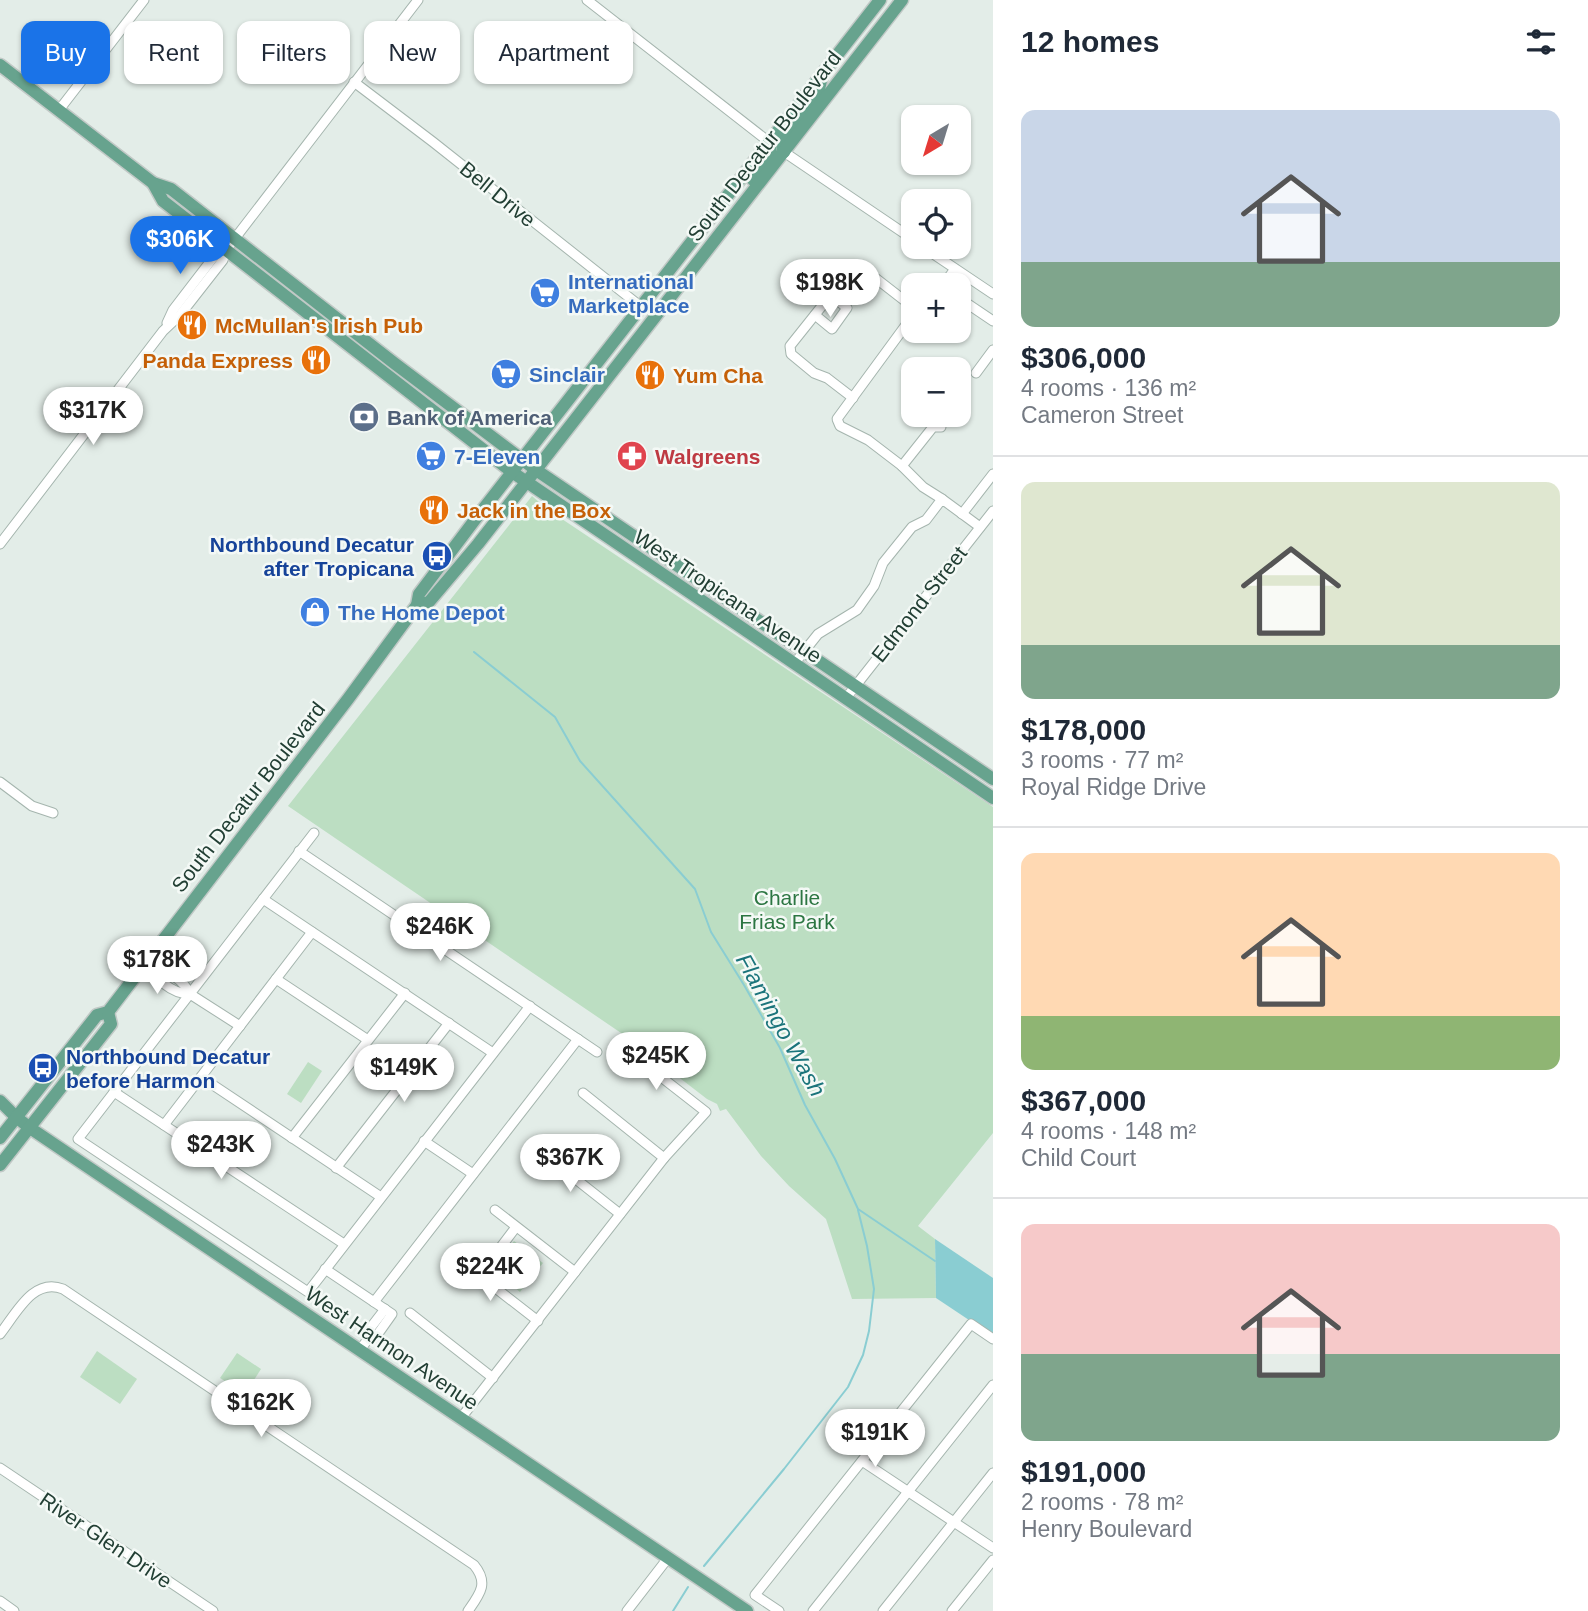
<!DOCTYPE html>
<html lang="en">
<head>
<meta charset="utf-8">
<style>
  body { margin:0; font-family:Arial,sans-serif; background:#f2f2f3; color:#1f2937; height:100vh; display:flex; flex-direction:column; font-size:26px; white-space:nowrap }
  * { box-sizing:border-box; margin:0 }
  p { font-size:23px; color:#747a83 }
  .icon { flex:none; width:38px; height:38px; fill:none; stroke:currentColor; stroke-width:2; stroke-linecap:round; stroke-linejoin:round }
  .map { position:relative; flex:1; overflow:hidden }
  .details { display:flex; flex-direction:column; background:#fff; width:595px }
  .details>* { flex:none }
  .banner { position:absolute; left:21px; top:21px; width:665px; height:63px; display:flex; gap:14px }
  .needle { width:46px; rotate:218deg }
  .buttons { position:absolute; left:901px; top:105px; display:grid; gap:14px }
  .buttons a { display:grid; place-items:center; width:70px; height:70px; border-radius:14px; background:#fff; box-shadow:0 2px 5px #0004; font-size:35px }
  .price { position:absolute; translate:-50% -60px; padding:0 16px; border-radius:24px; background:#fff; color:#222; font-size:23px; line-height:46px; filter:drop-shadow(0 2px 4px #0008) }
  .price::after { content:''; position:absolute; left:50%; top:42px; width:21px; height:16px; margin-left:-10px; background:inherit; clip-path:polygon(0 0,100% 0,50% 100%) }
  .price.selected { background:#1a73e8; color:#fff }
  ul { padding:0; list-style:none }
  li { display:grid; align-content:center; gap:14px; height:371px; padding:0 28px }
  li+li { border-top:2px solid #e0e1e3 }
  li span { display:grid; place-items:center; height:217px; border-radius:14px; color:#555 }
  li>.icon { margin-inline-start:auto }
  span .icon { width:126px; height:126px; fill:#fffc; stroke-width:1 }
  li b { font-size:30px }
  h2 { display:flex; justify-content:space-between; align-items:center; height:84px; padding:0 28px; font-size:30px }
  .tag { padding:0 24px; border-radius:14px; background:#fff; box-shadow:0 2px 5px #0004; font-size:24px; line-height:63px }
  .tag.selected { background:#1a73e8; color:#fff }
  main { display:flex; flex:1; min-height:0 }
  .map>svg:first-child { display:block }
  .green { fill:#bcdec2 }
  .water { fill:#8acdd2 }
  .lines { fill:none; stroke-linecap:round; stroke-linejoin:round }
  .stream { stroke:#8acdd2; stroke-width:2 }
  .minor-casing { stroke:#a5b5ae; stroke-width:11 }
  .major-casing { stroke:#c1c9c6; stroke-width:15 }
  .minor { stroke:#fff; stroke-width:9 }
  .major { stroke:#67a38e; stroke-width:12 }
  .labels { text-anchor:middle; dominant-baseline:central; stroke-width:5; stroke-linejoin:round; paint-order:stroke }
  .street-label { font-size:21px; fill:#223f34; stroke:#f4f9f6 }
  .shop-label { font-size:21px; font-weight:bold; fill:#366cbe; stroke:#f4f9f6; text-anchor:start }
  .food-label { font-size:21px; font-weight:bold; fill:#c56008; stroke:#f4f9f6; text-anchor:start }
  .service-label { font-size:21px; font-weight:bold; fill:#4e5e75; stroke:#f4f9f6; text-anchor:start }
  .health-label { font-size:21px; font-weight:bold; fill:#be3a42; stroke:#f4f9f6; text-anchor:start }
  .transit-label { font-size:21px; font-weight:bold; fill:#164399; stroke:#f4f9f6; text-anchor:end }
  .park-label { font-size:21px; fill:#2c7642; stroke:#f4f9f6 }
  .water-label { font-size:23px; font-style:italic; fill:#1b747b; stroke:#f4f9f6 }
</style>
</head>
<body>
<main>
<div class="map">
<svg width="993" height="1611" viewBox="0 0 993 1611">
  <rect width="100%" height="100%" fill="#e3ede8"/>
  <g class="green">
    <path d="M532,496L547,509L993,807V1133L918,1226L935,1239L936,1298L852,1299L826,1219L789,1186L761,1156L726,1109L720,1111L717,1104L707,1099L624,1035L288,806Z"/>
    <path d="M308,1062L322,1071L301,1103L287,1094Z"/>
    <path d="M514,1241L543,1263L520,1292L492,1269Z"/>
    <path d="M97,1351L137,1379L120,1404L80,1377Z"/>
    <path d="M237,1353L261,1369L245,1394L220,1378Z"/>
  </g>
  <path class="water" d="M935,1239L993,1278V1336L936,1298Z"/>
  <g class="lines">
    <g class="stream">
      <path d="M474,652L555,717L580,761L695,889L711,932L744,985L780,1048L805,1105L835,1159L858,1209L935,1261"/>
      <path d="M704,1566L784,1469L848,1387L863,1355L869,1331L874,1289L867,1246L858,1210"/>
      <path d="M673,1611L688,1587"/>
    </g>
    <g class="minor-casing">
      <g id="minor">
        <path d="M587,0L769,142"/>
        <path d="M354,82L433,142L640,306"/>
        <path d="M59,110L144,0"/>
        <path d="M784,152L914,240"/>
        <path d="M923,247L993,294"/>
        <path d="M943,285L955,269"/>
        <path d="M959,298L993,321"/>
        <path d="M914,314L837,419L840,426L868,440L902,466L923,487L942,499"/>
        <path d="M815,315L832,329L847,308L831,295"/>
        <path d="M167,323L173,310L216,254L226,250"/>
        <path d="M976,373L993,350"/>
        <path d="M853,398L827,378L814,373L791,354L790,346L853,267L860,266L914,308"/>
        <path d="M902,466L933,427H941"/>
        <path d="M962,514L993,474"/>
        <path d="M0,544L163,331L180,315L223,260L226,250L418,0"/>
        <path d="M794,664L818,634L857,610L874,586L883,563L912,527L926,520L942,499L980,527"/>
        <path d="M846,698L993,511"/>
        <path d="M0,782L32,806L53,813"/>
        <path d="M314,833L78,1139L308,1292L530,1006"/>
        <path d="M299,851L597,1052"/>
        <path d="M263,899L493,1053"/>
        <path d="M146,962C162,968 183,978 190,994L240,1026"/>
        <path d="M146,962C155,978 171,994 190,994"/>
        <path d="M276,979L368,1040"/>
        <path d="M201,1077L381,1197"/>
        <path d="M114,1092L344,1244"/>
        <path d="M583,1093L664,1158"/>
        <path d="M164,1125L312,932"/>
        <path d="M292,1138L405,993"/>
        <path d="M424,1141L473,1174"/>
        <path d="M539,1150L620,1214"/>
        <path d="M336,1168L449,1023"/>
        <path d="M495,1210L575,1272"/>
        <path d="M461,1261L538,1321"/>
        <path d="M325,1269L392,1314L375,1338L368,1339L360,1350"/>
        <path d="M479,1276L516,1227"/>
        <path d="M374,1302L578,1039"/>
        <path d="M410,1313L493,1378"/>
        <path d="M0,1334C16,1314 33,1277 63,1289L474,1565C489,1583 480,1594 468,1611"/>
        <path d="M368,1339V1331L385,1309"/>
        <path d="M461,1418L664,1158L706,1112L624,1048"/>
        <path d="M862,1461L993,1548"/>
        <path d="M0,1468L213,1611"/>
        <path d="M0,1601L14,1611"/>
        <path d="M627,1611L668,1558"/>
        <path d="M779,1611L755,1595L971,1324L993,1339"/>
        <path d="M813,1611L993,1385"/>
        <path d="M883,1611L993,1473"/>
        <path d="M952,1611L993,1560"/>
      </g>
    </g>
    <g class="major-casing">
      <g id="major">
        <path d="M0,65L153,183L171,189L394,363L536,470L993,779"/>
        <path d="M784,152L782,145V141L818,94L822,76"/>
        <path d="M753,180L771,152L769,142"/>
        <path d="M153,183L163,201L512,472L993,798"/>
        <path d="M417,605L429,602L478,544L902,0"/>
        <path d="M0,1101L16,1117L30,1128L747,1611"/>
        <path d="M0,1138L97,1015L108,1012L348,699L417,605L419,594L477,517L880,0"/>
        <path d="M0,1165L111,1024L108,1012"/>
      </g>
    </g>
    <use href="#minor" class="minor"/>
    <use href="#major" class="major"/>
  </g>
  <defs>
    <g id="supermarket-disc" transform="scale(1.575)"><circle r="9.5" fill="#3f7fe0" stroke="#f4f9f6"/><path d="M-6-5.5h2.5l.6 2H6L4.5 2H-2.5L-4.4-4H-6ZM-1.5 3.2a1.3 1.3 0 1 0 .1 0ZM3 3.2a1.3 1.3 0 1 0 .1 0Z" fill="#fff"/></g>
    <g id="restaurant-disc" transform="scale(1.575)"><circle r="9.5" fill="#e8710a" stroke="#f4f9f6"/><path d="M-5-6h1v4h1v-4h1v4h1v-4h1v5L-1.5 .5V6h-2V.5L-5-1ZM5-6V6H3V1.5H1.5Q1.5-4 5-6Z" fill="#fff"/></g>
    <g id="bank-disc" transform="scale(1.575)"><circle r="9.5" fill="#5c6f8a" stroke="#f4f9f6"/><path d="M-6-4H6V4H-6ZM0-2.3a2.3 2.3 0 1 0 0 4.6a2.3 2.3 0 1 0 0-4.6Z" fill="#fff"/></g>
    <g id="pharmacy-disc" transform="scale(1.575)"><circle r="9.5" fill="#e0444e" stroke="#f4f9f6"/><path d="M-2-6h4v4h4v4h-4v4h-4v-4h-4v-4h4Z" fill="#fff"/></g>
    <g id="bus-disc" transform="scale(1.575)"><circle r="9.5" fill="#1a4fb4" stroke="#f4f9f6"/><path d="M-5-6H5V4H4V6H2V4H-2V6H-4V4H-5ZM-3.5-4V0h7V-4ZM-3.5 1.2v1.5H-2V1.2ZM2 1.2v1.5H3.5V1.2Z" fill="#fff"/></g>
    <g id="shop-disc" transform="scale(1.575)"><circle r="9.5" fill="#3f7fe0" stroke="#f4f9f6"/><path d="M-5-2.5h2.3a2.7 3.5 0 0 1 5.4 0H5L5.5 6h-11ZM-1.5-2.5h3a1.5 2.3 0 0 0-3 0Z" fill="#fff"/></g>
  </defs>
  <g fill-rule="evenodd">
    <use href="#supermarket-disc" x="545" y="293"/>
    <use href="#restaurant-disc" x="192" y="325"/>
    <use href="#restaurant-disc" x="316" y="360"/>
    <use href="#supermarket-disc" x="506" y="374"/>
    <use href="#restaurant-disc" x="650" y="375"/>
    <use href="#bank-disc" x="364" y="417"/>
    <use href="#supermarket-disc" x="431" y="456"/>
    <use href="#pharmacy-disc" x="632" y="456"/>
    <use href="#restaurant-disc" x="434" y="510"/>
    <use href="#bus-disc" x="437" y="556"/>
    <use href="#shop-disc" x="315" y="612"/>
    <use href="#bus-disc" x="43" y="1068"/>
  </g>
  <g class="labels">
    <g class="street-label">
      <text transform="translate(764 146) rotate(-52)">South Decatur Boulevard</text>
      <text transform="translate(498 194) rotate(39)">Bell Drive</text>
      <text transform="translate(728 596) rotate(34)">West Tropicana Avenue</text>
      <text transform="translate(919 604) rotate(-52)">Edmond Street</text>
      <text transform="translate(248 797) rotate(-52)">South Decatur Boulevard</text>
      <text transform="translate(392 1348) rotate(34)">West Harmon Avenue</text>
      <text transform="translate(106 1540) rotate(34)">River Glen Drive</text>
    </g>
    <g class="shop-label">
      <text x="568" y="281">International<tspan x="568" dy="24">Marketplace</tspan></text>
      <text x="529" y="374">Sinclair</text>
      <text x="454" y="456">7-Eleven</text>
      <text x="338" y="612">The Home Depot</text>
    </g>
    <g class="food-label">
      <text x="215" y="325">McMullan's Irish Pub</text>
      <text x="293" y="360" text-anchor="end">Panda Express</text>
      <text x="673" y="375">Yum Cha</text>
      <text x="457" y="510">Jack in the Box</text>
    </g>
    <g class="service-label">
      <text x="387" y="417">Bank of America</text>
    </g>
    <g class="health-label">
      <text x="655" y="456">Walgreens</text>
    </g>
    <g class="transit-label">
      <text x="414" y="544">Northbound Decatur<tspan x="414" dy="24">after Tropicana</tspan></text>
      <text x="66" y="1056" text-anchor="start">Northbound Decatur<tspan x="66" dy="24">before Harmon</tspan></text>
    </g>
    <g class="park-label">
      <text x="787" y="897">Charlie<tspan x="787" dy="24">Frias Park</tspan></text>
    </g>
    <g class="water-label">
      <text transform="translate(781 1025) rotate(61)">Flamingo Wash</text>
    </g>
  </g>
</svg>
<div class="buttons">
<a><svg class="needle" viewBox="-14 -14 28 28"><path d="M0-13l5 13h-10z" fill="#e53935"/><path d="M0 13l5-13h-10z" fill="#747a83"/></svg></a>
<a><svg class="icon" aria-label="locate" viewBox="0 0 24 24"><circle cx="12" cy="12" r="6"/><path d="M12 2v4M12 18v4M2 12h4M18 12h4"/></svg></a>
<a>+</a>
<a>−</a>
</div>
<b class="price selected" style="left:180px;top:276px">$306K</b>
<b class="price" style="left:830px;top:319px">$198K</b>
<b class="price" style="left:93px;top:447px">$317K</b>
<b class="price" style="left:440px;top:963px">$246K</b>
<b class="price" style="left:157px;top:996px">$178K</b>
<b class="price" style="left:656px;top:1092px">$245K</b>
<b class="price" style="left:404px;top:1104px">$149K</b>
<b class="price" style="left:221px;top:1181px">$243K</b>
<b class="price" style="left:570px;top:1194px">$367K</b>
<b class="price" style="left:490px;top:1303px">$224K</b>
<b class="price" style="left:261px;top:1439px">$162K</b>
<b class="price" style="left:875px;top:1469px">$191K</b>
<div class="banner">
<a class="tag selected">Buy</a>
<a class="tag">Rent</a>
<a class="tag">Filters</a>
<a class="tag">New</a>
<a class="tag">Apartment</a>
</div>
</div>
<section class="details">
<h2>12 homes<svg class="icon" aria-label="filters" viewBox="0 0 24 24"><path d="M4 7h16M4 17h16"/><circle cx="9" cy="7" r="2"/><circle cx="15" cy="17" r="2"/></svg></h2>
<ul>
<li><span style="background:linear-gradient(#c9d6e8 70%,#7fa58c 0)"><svg class="icon" aria-label="home" viewBox="0 0 24 24"><path d="M3 11l9-7 9 7M6 9v11h12V9"/></svg></span><div><b>$306,000</b><p>4 rooms · 136 m²</p><p>Cameron Street</p></div></li>
<li><span style="background:linear-gradient(#dfe7d0 75%,#7fa58c 0)"><svg class="icon" aria-label="home" viewBox="0 0 24 24"><path d="M3 11l9-7 9 7M6 9v11h12V9"/></svg></span><div><b>$178,000</b><p>3 rooms · 77 m²</p><p>Royal Ridge Drive</p></div></li>
<li><span style="background:linear-gradient(#ffd9b3 75%,#8fb573 0)"><svg class="icon" aria-label="home" viewBox="0 0 24 24"><path d="M3 11l9-7 9 7M6 9v11h12V9"/></svg></span><div><b>$367,000</b><p>4 rooms · 148 m²</p><p>Child Court</p></div></li>
<li><span style="background:linear-gradient(#f6c9c9 60%,#7fa58c 0)"><svg class="icon" aria-label="home" viewBox="0 0 24 24"><path d="M3 11l9-7 9 7M6 9v11h12V9"/></svg></span><div><b>$191,000</b><p>2 rooms · 78 m²</p><p>Henry Boulevard</p></div></li>
</ul>
</section>
</main>
</body>
</html>
